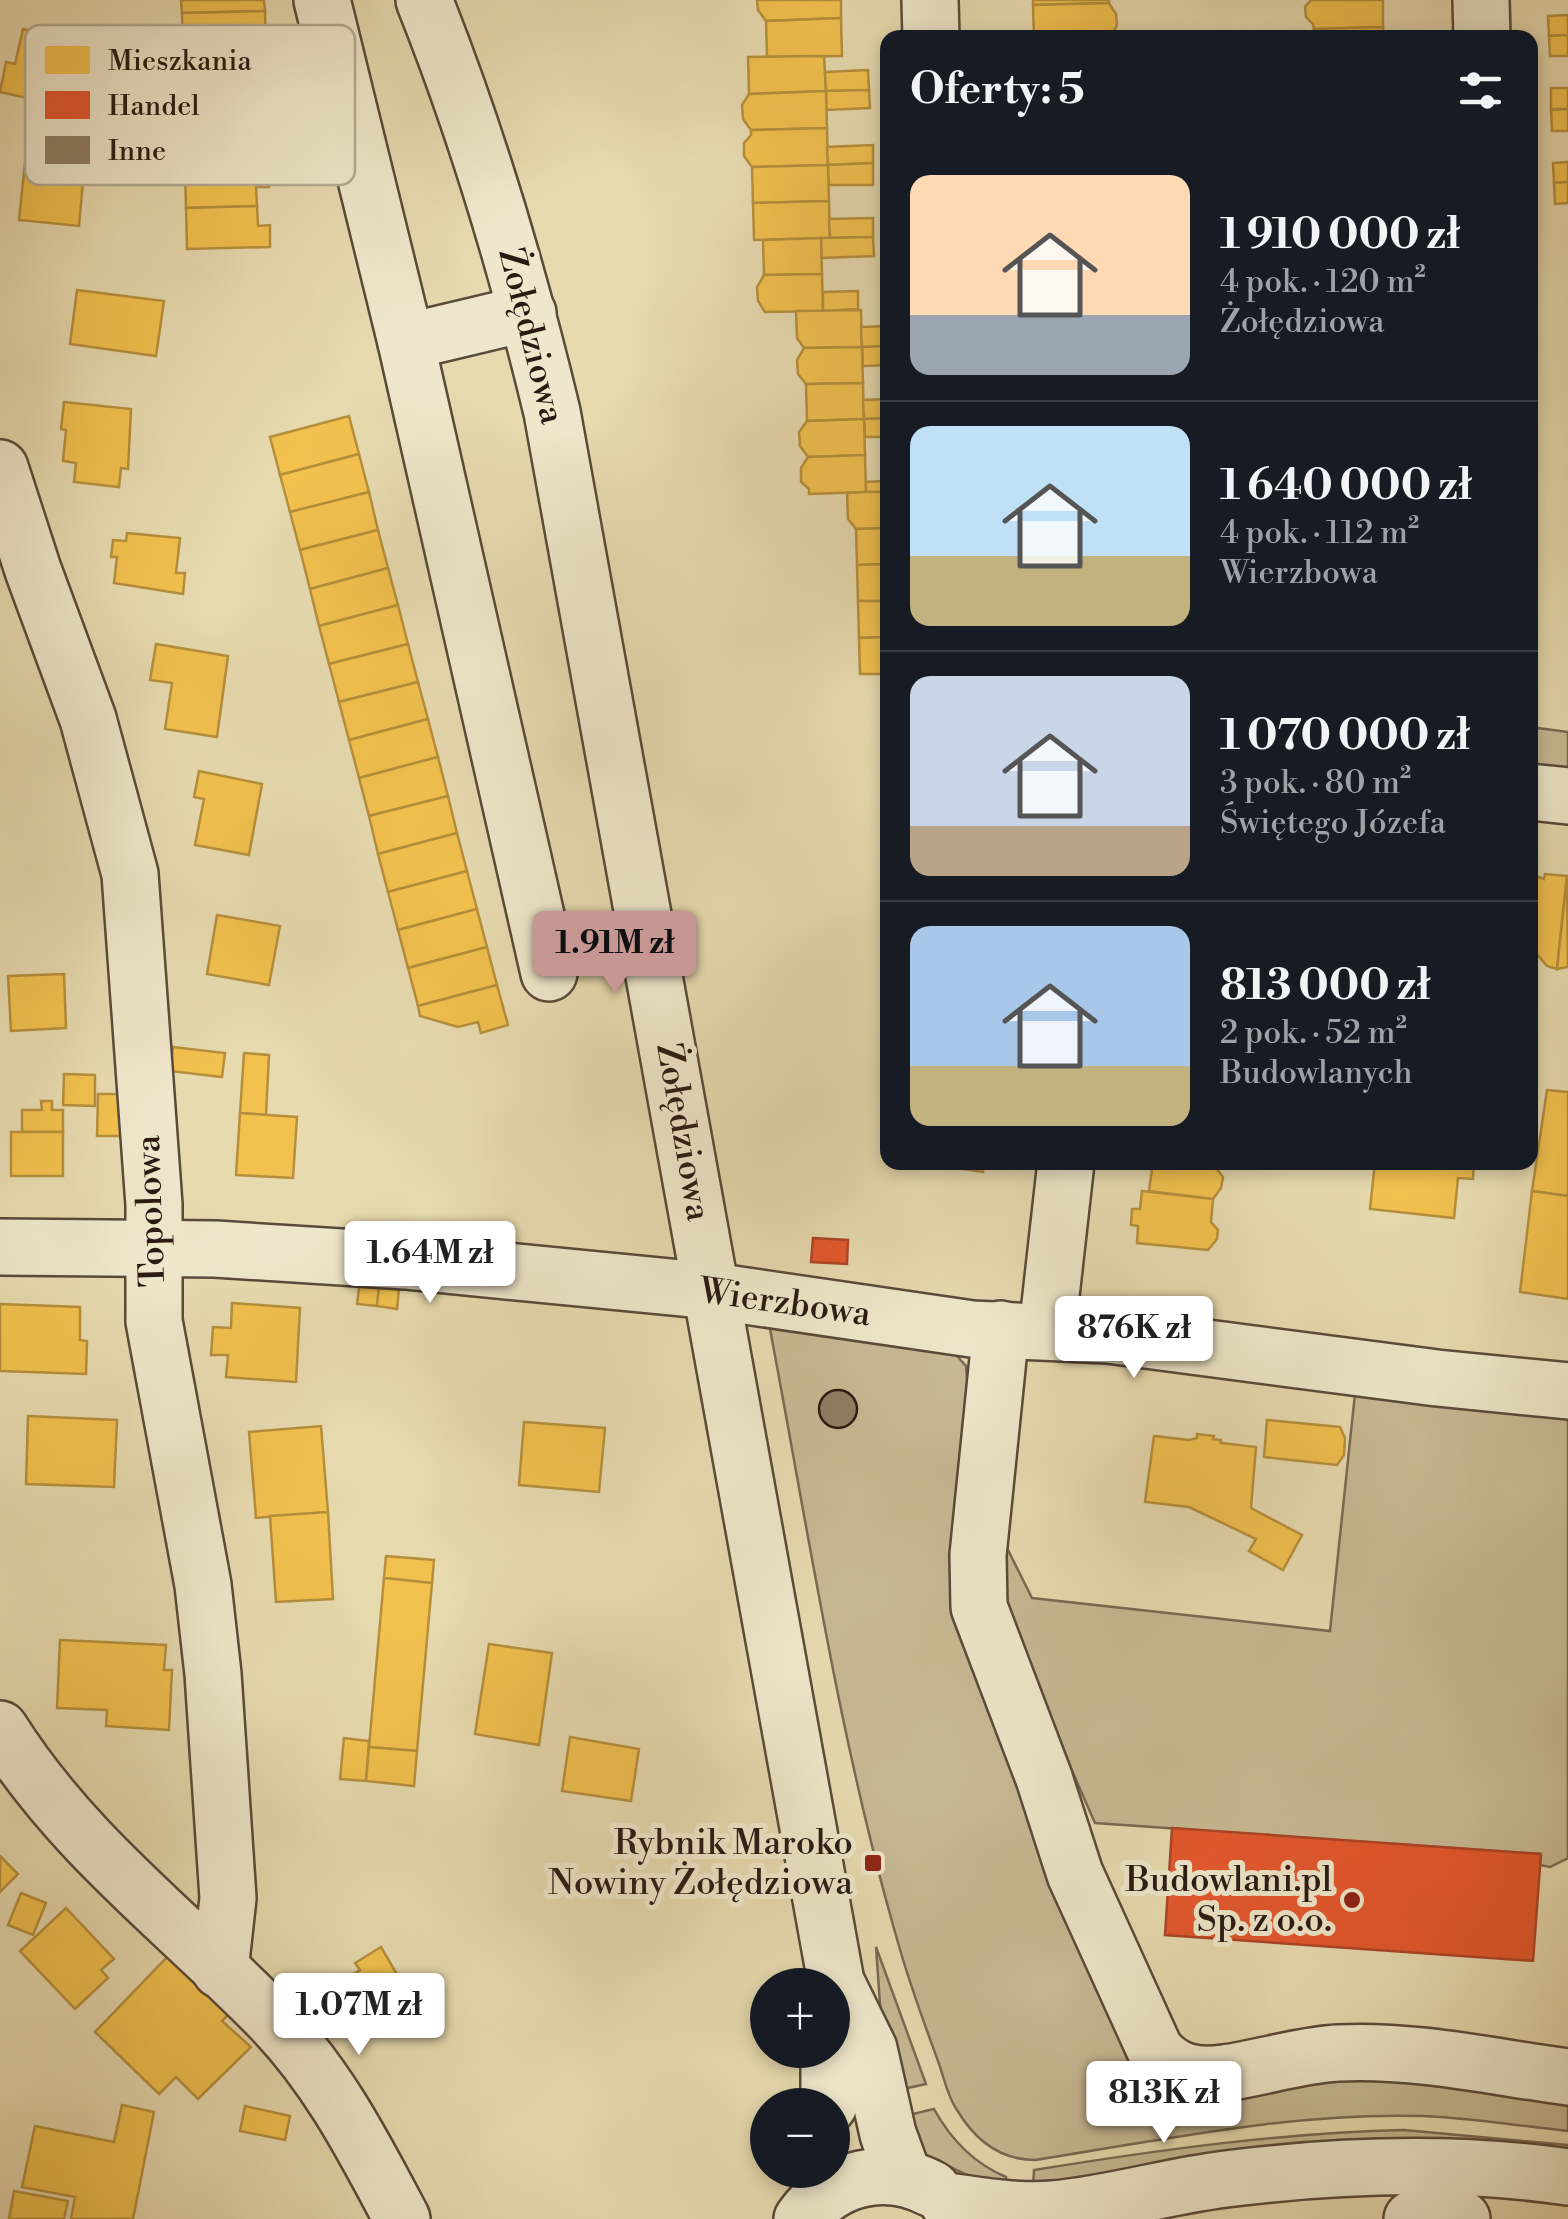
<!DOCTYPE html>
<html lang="pl">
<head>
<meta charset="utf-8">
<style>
  body { margin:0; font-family:"Libre Bodoni",serif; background:#20242c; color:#f1f3f6; height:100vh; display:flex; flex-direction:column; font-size:38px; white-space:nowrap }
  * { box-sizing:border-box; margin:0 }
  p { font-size:32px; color:#9ea1a6 }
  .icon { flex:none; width:55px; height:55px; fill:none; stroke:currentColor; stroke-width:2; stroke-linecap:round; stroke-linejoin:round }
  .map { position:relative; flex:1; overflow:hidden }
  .details { position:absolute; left:880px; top:30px; width:658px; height:1140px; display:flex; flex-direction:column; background:#171b24; border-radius:20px; box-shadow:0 5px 15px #0003 }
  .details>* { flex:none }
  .tools { position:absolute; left:750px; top:1968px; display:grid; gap:20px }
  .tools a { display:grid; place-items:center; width:100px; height:100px; border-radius:50%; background:#171b24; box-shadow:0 5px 15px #0003; font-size:50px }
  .price { position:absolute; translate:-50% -85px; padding:0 22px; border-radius:10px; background:#fff; color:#222; font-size:32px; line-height:65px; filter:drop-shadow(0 2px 5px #0008) }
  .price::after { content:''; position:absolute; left:50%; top:60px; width:30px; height:22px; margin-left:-15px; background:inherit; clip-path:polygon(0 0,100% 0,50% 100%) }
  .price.on { background:#c59692; color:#111 }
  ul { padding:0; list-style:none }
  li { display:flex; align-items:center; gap:30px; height:250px; padding:0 30px }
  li+li { border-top:2px solid #363941 }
  li span { display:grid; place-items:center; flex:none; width:280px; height:200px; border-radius:20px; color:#555 }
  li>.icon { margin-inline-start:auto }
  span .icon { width:120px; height:120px; fill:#fffc; stroke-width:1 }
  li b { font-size:42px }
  h2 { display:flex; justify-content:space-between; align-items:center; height:120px; padding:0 30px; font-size:42px }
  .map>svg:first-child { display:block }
  .green { fill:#c7b994; stroke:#796a54; stroke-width:2.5 }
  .homes { fill:#f2c14e; stroke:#b68f3c; stroke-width:2.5 }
  .shops { fill:#e4572e; stroke:#ac4526; stroke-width:2.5 }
  .building { fill:#8d7e64; stroke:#2b1a13; stroke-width:2.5 }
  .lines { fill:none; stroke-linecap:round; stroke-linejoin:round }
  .minor-casing { stroke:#5a4a3a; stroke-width:60 }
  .minor { stroke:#efe7cb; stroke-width:55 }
  .poi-dot { fill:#8f2418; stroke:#efe7cb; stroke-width:4 }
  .labels { text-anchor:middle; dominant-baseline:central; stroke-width:10; stroke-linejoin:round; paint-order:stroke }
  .street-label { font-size:35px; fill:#2b1a13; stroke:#efe7cb }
  .poi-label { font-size:35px; fill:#2b1a13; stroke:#efe7cb; text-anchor:end }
  .key { fill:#efe7cb; stroke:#b4aa94; stroke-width:2.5 }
  .key-label { font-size:28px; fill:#2b1a13 }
</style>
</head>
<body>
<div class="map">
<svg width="1568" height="2219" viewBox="0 0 1568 2219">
  <rect width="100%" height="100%" fill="#e7daaf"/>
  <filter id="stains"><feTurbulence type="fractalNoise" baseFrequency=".002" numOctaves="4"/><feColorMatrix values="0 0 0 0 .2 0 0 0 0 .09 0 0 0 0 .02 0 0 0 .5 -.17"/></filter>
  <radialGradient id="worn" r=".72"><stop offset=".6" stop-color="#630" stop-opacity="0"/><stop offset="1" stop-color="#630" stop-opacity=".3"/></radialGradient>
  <g class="green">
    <path d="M1530,727L1568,732V775L1530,770Z"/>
    <path d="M792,1324L949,1347L966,1366L970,1422L957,1601L991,1718L1102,1990L1146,2066L1450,2082L1568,2102V2131C1520,2126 1471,2118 1423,2116C1293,2112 1163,2140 1035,2160C1000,2160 975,2140 957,2110C947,2096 944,2077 938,2061C924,2023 910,1985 899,1946C840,1744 809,1535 770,1329Z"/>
    <path d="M1356,1384L1568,1412V1858L1550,1867L1540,1865V1854L1095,1823L1015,1641L997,1564L1001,1536L1032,1598L1330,1631Z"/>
    <path d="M876,1947L926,2084L894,2091L883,2047Z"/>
    <path d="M934,2109C951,2140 973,2163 1006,2177V2186L969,2176L929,2157L919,2149L900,2117Z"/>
    <path d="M1404,2130L1568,2145V2162L1033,2189L1034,2170C1158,2150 1279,2133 1404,2130Z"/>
  </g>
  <g class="homes">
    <path d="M181,0H264L265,11L182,13Z"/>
    <path d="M757,0H841V18L766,21L758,10Z"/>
    <path d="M1033,0H1109V3L1033,5Z"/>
    <path d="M1311,0H1383V27L1314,29L1313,24L1306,17L1305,7Z"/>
    <path d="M1109,3L1116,14L1117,25L1110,38H1034L1033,5Z"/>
    <path d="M265,11L266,50L183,52L182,13Z"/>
    <path d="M1568,15V35L1549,36L1548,16Z"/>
    <path d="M841,18L842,56L767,57L766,21Z"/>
    <path d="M1383,27L1384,38H1311L1314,29Z"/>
    <path d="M23,29L86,43L71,108L0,92L6,62L15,64Z"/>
    <path d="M1568,35V56H1550L1549,36Z"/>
    <path d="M824,56L826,91L749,94L748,57Z"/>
    <path d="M868,70L869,90L826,91L825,72Z"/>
    <rect x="1551" y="88" width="17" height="21"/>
    <path d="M869,90L870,108L826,110V91Z"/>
    <path d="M826,91L827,128L751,130L743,119L742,105L749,94Z"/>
    <path d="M1568,109V131H1552L1551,110Z"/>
    <path d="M827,128L828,165L752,167L744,156V143L751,135V130Z"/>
    <path d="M873,145V163L828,165L827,147Z"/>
    <path d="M26,153L85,159L79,226L19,220Z"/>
    <path d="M1568,162V182L1554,183L1553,163Z"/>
    <path d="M873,163V185H828V165Z"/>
    <path d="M828,165L829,201L753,203L752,167Z"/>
    <path d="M269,167V187H256L257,206L186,208L185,170Z"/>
    <path d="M1568,182V203L1555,204L1554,183Z"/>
    <path d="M829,201L830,238L754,240L753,203Z"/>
    <path d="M257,206L258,226L270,225V247L187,249L186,208Z"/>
    <path d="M873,218V237L830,238L829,219Z"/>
    <path d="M873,237L874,256L821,258V238Z"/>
    <path d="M821,238L822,274L764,275L763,240Z"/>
    <path d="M822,274L823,311L765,312L758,301L757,287L764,275Z"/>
    <path d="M77,290L164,301L156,356L70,344Z"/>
    <path d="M858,291V309L823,311V292Z"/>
    <path d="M861,310L862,347L804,348L797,338L796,311Z"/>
    <path d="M888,326V346L862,347L861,327Z"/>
    <path d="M888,346V365L863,366L862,347Z"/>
    <path d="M862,347L863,383L806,384L798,374L797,360L804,348Z"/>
    <path d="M863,383L864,419L807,421L806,384Z"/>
    <path d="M888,399V418L864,419L863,400Z"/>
    <path d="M64,402L131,409L128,469L121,468L119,487L74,482L76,463L63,461L66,430L61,429Z"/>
    <path d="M349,416L359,454L280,475L270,437Z"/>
    <path d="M888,418V437H865L864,419Z"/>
    <path d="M864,419L865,455L808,457L800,446L799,432L807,421Z"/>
    <path d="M359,454L369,492L290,512L280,475Z"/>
    <path d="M865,455L866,492L809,494V489L801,482V468L808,457Z"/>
    <path d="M883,472H888V492H866V482L883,481Z"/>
    <path d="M369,492L378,530L300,550L290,512Z"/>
    <path d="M866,492H888V528L856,529L848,519L847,493Z"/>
    <path d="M888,528V564L857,565L856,529Z"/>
    <path d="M378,530L388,568L310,589L300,550Z"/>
    <path d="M127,533L180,538L176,573H185L183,594L114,583L117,557H111L113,540L126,541Z"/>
    <path d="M888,564V601H858L857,565Z"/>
    <path d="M388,568L398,605L319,626L310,589Z"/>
    <path d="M858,601H888V637L859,638Z"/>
    <path d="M398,605L408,644L329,664L319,626Z"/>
    <path d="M888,637V674H860L859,638Z"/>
    <path d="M156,644L228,656L217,737L165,729L172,683L150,680Z"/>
    <path d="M408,644L418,682L339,702L329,664Z"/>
    <path d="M418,682L428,719L349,740L339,702Z"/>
    <path d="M428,719L438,757L359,778L349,740Z"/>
    <path d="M438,757L448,796L369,816L359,778Z"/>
    <path d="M199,771L262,784L249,855L195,845L204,799L194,797Z"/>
    <path d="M448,796L457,833L378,854L369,816Z"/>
    <path d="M457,833L467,871L388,892L378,854Z"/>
    <path d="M467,871L477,909L398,930L388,892Z"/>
    <path d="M1530,874L1544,879L1545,874L1567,876L1557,969L1547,966L1536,953L1537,944L1530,943Z"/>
    <path d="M1567,876L1568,967L1557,969Z"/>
    <path d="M477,909L487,947L408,968L398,930Z"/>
    <path d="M217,915L280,926L269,985L207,974Z"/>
    <path d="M487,947L497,985L418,1006L408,968Z"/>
    <path d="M64,974L66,1028L11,1031L8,976Z"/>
    <path d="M497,985L508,1025L481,1033L478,1022L458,1027L420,1016L418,1006Z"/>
    <path d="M173,1047L225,1053L222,1077L170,1071Z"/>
    <path d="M244,1053L269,1055L266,1115L240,1113Z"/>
    <path d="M64,1074L95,1075V1106L63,1105Z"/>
    <path d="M1547,1090L1568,1092V1196L1532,1191Z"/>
    <path d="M98,1094H125L124,1136H97Z"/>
    <path d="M41,1101H52V1110H63V1132H22V1110H42Z"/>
    <path d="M240,1113L297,1117L293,1178L236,1175Z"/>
    <rect x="11" y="1132" width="52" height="44"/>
    <path d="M920,1162H984L983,1172Z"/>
    <path d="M1153,1162L1217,1164V1169L1223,1177L1221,1188L1213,1199L1149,1191Z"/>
    <path d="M1375,1162H1474L1473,1179L1458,1178L1454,1218L1370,1209Z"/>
    <path d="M1142,1191L1213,1199L1211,1222L1218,1230L1217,1239L1208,1250L1137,1243L1138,1226L1131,1225L1132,1209H1140Z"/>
    <path d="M1532,1191L1568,1196V1299L1520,1292Z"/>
    <path d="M361,1274L380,1276L377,1306L357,1304Z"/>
    <path d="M380,1276L400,1278L397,1309L377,1306Z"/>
    <path d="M232,1303L300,1308L296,1382L226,1377L228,1355H211L213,1327L231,1328Z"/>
    <path d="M0,1304L80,1307V1340L87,1341L86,1374L0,1371Z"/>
    <path d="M28,1416L117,1420L114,1487L26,1484Z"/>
    <path d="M1267,1420L1340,1427L1345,1438L1344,1455L1337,1465L1264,1457Z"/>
    <path d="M524,1422L605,1428L599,1492L519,1485Z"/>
    <path d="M321,1426L328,1512L256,1518L249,1432Z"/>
    <path d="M1197,1434L1214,1436L1213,1439L1221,1440V1443L1256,1447L1251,1508L1302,1535L1283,1570L1249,1551L1256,1539L1189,1507L1145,1502L1154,1436L1189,1440L1197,1438Z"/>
    <path d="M328,1512L333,1599L276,1602L270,1516Z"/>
    <path d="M386,1556L434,1560L432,1583L384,1578Z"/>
    <path d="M384,1578L432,1583L417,1751L369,1747Z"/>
    <path d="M60,1640L166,1645L164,1670H172L169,1730L106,1726L107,1710L57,1708Z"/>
    <path d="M489,1644L552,1653L539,1745L475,1734Z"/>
    <path d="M570,1737L639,1749L631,1801L562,1791Z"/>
    <path d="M344,1738L369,1741L366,1781L340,1779Z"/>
    <path d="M369,1747L417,1751L414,1786L366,1781Z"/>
    <path d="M0,1856L18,1874L0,1892Z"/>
    <path d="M21,1893L46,1903L33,1935L8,1925Z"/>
    <path d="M66,1908L114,1959L101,1970L108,1978L75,2009L20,1951Z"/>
    <path d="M381,1947L412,2000L363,2030L336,1985L360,1970L355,1963Z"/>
    <path d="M171,1953L232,2011L222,2021L251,2047L198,2099L176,2077L159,2094L95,2032Z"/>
    <path d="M122,2105L154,2112L133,2219H71L75,2197L22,2187L35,2126L114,2142Z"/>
    <path d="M245,2106L290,2116L285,2140L240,2131Z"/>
    <path d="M14,2191L68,2201L64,2219H9Z"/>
  </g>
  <g class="shops">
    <path d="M813,1238L848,1240L847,1264L811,1262Z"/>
    <path d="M1172,1828L1541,1854L1533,1961L1165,1935Z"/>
  </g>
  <circle class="building" cx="838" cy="1409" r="19"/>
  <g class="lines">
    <g class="minor-casing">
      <g id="minor">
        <path d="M322,0L406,342L528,313"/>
        <path d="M424,0C478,135 518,271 552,412L836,1982L869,2049L888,2134L904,2178"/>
        <path d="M930,0L931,38"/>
        <path d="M1481,0L1482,38"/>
        <path d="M406,342L549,973"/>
        <path d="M0,468L33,570L88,719L130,874L154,1205V1321L203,1585L213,1674L228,1898L220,1970"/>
        <path d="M1530,792L1568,796"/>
        <path d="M0,1247L215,1249L405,1261L712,1291L972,1329L1108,1335L1437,1378L1568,1391"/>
        <path d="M1001,1329L978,1555L979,1607L1044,1778L1075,1874L1155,2050C1173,2072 1195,2077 1224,2073C1262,2068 1299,2055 1338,2053C1414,2049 1493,2067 1568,2077"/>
        <path d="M1047,1331L1066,1162"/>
        <path d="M0,1729C71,1842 172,1918 264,2011C325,2071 363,2145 402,2219"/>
        <path d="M829,2105V2050"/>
        <path d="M947,2201C982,2206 1018,2212 1053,2209C1111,2204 1168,2186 1226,2179C1338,2165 1456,2161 1568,2177"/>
        <path d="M802,2219C833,2176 886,2165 932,2189"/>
        <path d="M1412,2219H1462"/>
      </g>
    </g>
    <use href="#minor" class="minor"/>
  </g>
  <g class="poi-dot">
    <rect x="863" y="1853" width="20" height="20" rx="5"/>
    <circle cx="1352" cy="1900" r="10"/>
  </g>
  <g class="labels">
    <g class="street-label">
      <text transform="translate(531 336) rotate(76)">Żołędziowa</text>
      <text transform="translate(683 1132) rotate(80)">Żołędziowa</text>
      <text transform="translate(151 1211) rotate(-92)">Topolowa</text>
      <text transform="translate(785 1303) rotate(8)">Wierzbowa</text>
    </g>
    <g class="poi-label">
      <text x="853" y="1843">Rybnik Maroko<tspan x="853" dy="40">Nowiny Żołędziowa</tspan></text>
      <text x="1332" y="1880">Budowlani.pl<tspan x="1332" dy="40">Sp. z o.o.</tspan></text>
    </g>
  </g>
  <rect x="25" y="25" width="330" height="160" rx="15" class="key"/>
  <rect x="45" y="46" width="45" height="28" fill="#f2c14e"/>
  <rect x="45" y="91" width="45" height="28" fill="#e4572e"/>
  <rect x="45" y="136" width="45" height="28" fill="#8d7e64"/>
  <g class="key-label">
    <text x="108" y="70">Mieszkania</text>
    <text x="108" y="115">Handel</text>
    <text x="108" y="160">Inne</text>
  </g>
  <rect width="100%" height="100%" filter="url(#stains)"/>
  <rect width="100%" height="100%" fill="url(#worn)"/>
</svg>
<div class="tools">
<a>+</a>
<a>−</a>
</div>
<b class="price on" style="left:615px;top:996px">1.91M zł</b>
<b class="price" style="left:430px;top:1306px">1.64M zł</b>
<b class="price" style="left:1134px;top:1381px">876K zł</b>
<b class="price" style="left:359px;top:2058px">1.07M zł</b>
<b class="price" style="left:1164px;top:2146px">813K zł</b>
<section class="details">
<h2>Oferty: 5<svg class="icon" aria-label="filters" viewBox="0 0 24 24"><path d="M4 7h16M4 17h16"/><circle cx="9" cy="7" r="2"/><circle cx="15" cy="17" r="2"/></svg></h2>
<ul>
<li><span style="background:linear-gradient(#ffd9b3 70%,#9aa5b1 0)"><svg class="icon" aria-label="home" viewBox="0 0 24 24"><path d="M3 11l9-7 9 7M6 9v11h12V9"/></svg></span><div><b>1 910 000 zł</b><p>4 pok. · 120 m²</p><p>Żołędziowa</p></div></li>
<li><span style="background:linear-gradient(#bfe0f5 65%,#c2b280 0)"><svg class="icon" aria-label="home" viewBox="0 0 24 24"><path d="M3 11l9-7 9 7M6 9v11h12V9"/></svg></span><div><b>1 640 000 zł</b><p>4 pok. · 112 m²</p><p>Wierzbowa</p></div></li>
<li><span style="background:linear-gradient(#c9d6e8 75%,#b9a48a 0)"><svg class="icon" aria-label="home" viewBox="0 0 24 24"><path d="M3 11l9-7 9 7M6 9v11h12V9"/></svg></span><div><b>1 070 000 zł</b><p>3 pok. · 80 m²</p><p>Świętego Józefa</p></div></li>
<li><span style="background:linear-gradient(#a9c7e8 70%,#c2b280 0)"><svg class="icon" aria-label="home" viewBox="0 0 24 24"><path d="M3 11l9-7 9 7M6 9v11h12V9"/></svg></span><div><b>813 000 zł</b><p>2 pok. · 52 m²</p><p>Budowlanych</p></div></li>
</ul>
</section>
</div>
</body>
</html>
